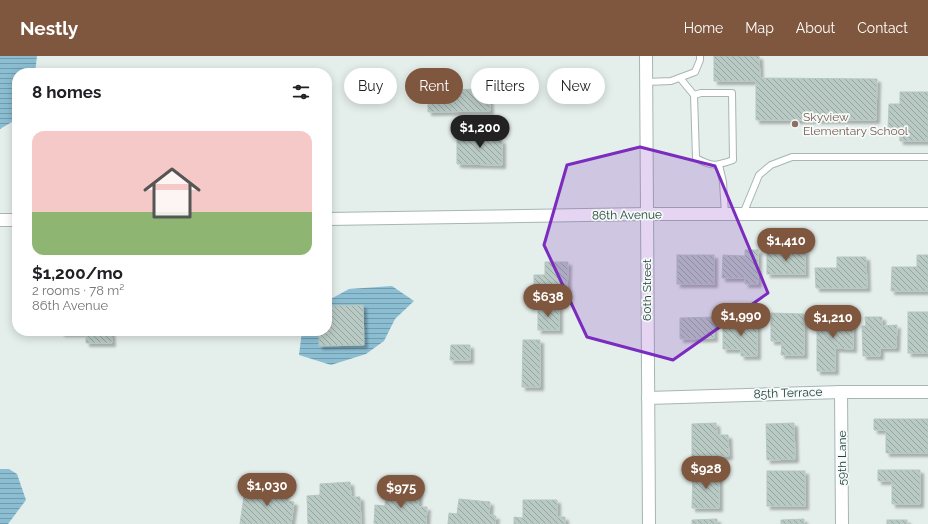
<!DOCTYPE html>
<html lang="en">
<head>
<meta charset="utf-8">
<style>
  body { margin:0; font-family:Raleway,sans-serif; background:#f6f6f6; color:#202124; height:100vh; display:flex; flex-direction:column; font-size:15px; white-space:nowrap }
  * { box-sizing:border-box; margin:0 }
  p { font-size:13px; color:#757577 }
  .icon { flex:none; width:22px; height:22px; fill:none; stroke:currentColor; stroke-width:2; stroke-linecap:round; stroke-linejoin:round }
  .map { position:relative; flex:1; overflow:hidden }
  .drawer { position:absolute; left:12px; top:12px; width:320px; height:268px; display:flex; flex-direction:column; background:#fff; border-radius:16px; box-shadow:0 2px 10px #0003 }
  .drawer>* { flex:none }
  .banner { position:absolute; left:344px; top:12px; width:380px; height:36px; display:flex; gap:8px }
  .price { position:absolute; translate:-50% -34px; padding:0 9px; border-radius:14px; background:#7f563e; color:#fff; font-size:13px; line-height:26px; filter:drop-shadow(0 1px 2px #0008) }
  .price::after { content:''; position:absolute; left:50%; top:24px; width:12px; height:9px; margin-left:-6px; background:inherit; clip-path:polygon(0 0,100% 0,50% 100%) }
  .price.active { background:#222; color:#fff }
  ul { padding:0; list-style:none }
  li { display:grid; align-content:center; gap:8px; height:212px; padding:0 20px }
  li+li { border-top:1px solid #e0e0e0 }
  li span { display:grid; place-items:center; height:124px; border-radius:12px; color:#555 }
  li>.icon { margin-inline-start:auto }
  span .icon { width:72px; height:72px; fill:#fffc; stroke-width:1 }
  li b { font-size:17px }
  h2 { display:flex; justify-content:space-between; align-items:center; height:48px; padding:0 20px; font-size:17px }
  .tag { padding:0 14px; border-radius:18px; background:#fff; box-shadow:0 2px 10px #0003; font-size:14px; line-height:36px }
  .tag.active { background:#7f563e; color:#fff }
  header { display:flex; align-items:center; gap:24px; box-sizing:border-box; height:56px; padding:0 20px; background:#7f563e; color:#fff }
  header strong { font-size:19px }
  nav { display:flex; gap:22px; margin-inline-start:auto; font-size:14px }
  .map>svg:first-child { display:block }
  .water { fill:url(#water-rules) }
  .building { fill:url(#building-back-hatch); stroke:#b6c8c3; filter:url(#shadow) }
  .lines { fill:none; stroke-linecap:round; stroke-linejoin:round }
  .service-casing { stroke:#a6b6b3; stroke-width:8 }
  .minor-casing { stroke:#a6b6b3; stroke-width:14 }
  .tertiary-casing { stroke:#a6b6b3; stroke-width:14 }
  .service { stroke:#fff; stroke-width:6 }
  .minor { stroke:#fff; stroke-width:12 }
  .tertiary { stroke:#fff; stroke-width:12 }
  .marked { fill:#7b2cbf; fill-opacity:0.2; stroke:#7b2cbf; stroke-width:3; stroke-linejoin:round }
  .education-dot { fill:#8d6e63; stroke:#f5faf8; stroke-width:1.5 }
  .labels { text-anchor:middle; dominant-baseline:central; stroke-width:3.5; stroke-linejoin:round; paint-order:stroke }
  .education-label { font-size:12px; fill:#785e54; stroke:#f5faf8; text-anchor:start }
  .street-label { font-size:12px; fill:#23403c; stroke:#f5faf8 }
</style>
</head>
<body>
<header>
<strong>Nestly</strong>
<nav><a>Home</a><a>Map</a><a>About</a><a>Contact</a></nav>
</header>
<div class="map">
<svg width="928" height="468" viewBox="0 0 928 468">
  <defs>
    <pattern id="water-rules" width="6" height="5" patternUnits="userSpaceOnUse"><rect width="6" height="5" fill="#8cbed3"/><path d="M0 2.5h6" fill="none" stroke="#729cac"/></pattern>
    <pattern id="building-back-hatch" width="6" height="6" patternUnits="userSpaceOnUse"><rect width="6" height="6" fill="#b9c9c4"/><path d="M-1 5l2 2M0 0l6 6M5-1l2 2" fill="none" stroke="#96a5a0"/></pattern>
    <filter id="shadow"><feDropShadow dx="3.5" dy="3.5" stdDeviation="1" flood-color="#0004"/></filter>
  </defs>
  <rect width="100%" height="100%" fill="#e4eeeb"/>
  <g class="water">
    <path d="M0,0H37L35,17H17V63L0,73Z"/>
    <path d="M392,230L414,245L395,263L384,285L366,298L331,309L299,299L302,275H327V245L349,233Z"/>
    <path d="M0,413H9L17,418L26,444L8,468H0Z"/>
  </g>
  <g class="building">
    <path d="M714,0H759L760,22L877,23L876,64H756V25H714Z"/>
    <path d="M489,33L490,55L428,56V34Z"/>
    <path d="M900,36H928V85H900L899,74H888L889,48H900Z"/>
    <path d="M468,74L491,75V84H502V109L457,108V84H468Z"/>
    <path d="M745,194H758V228H745V222H722L723,199L745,200Z"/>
    <rect x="767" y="195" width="38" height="23"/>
    <rect x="677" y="199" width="37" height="29"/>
    <path d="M917,199H928V235H891L892,211H917Z"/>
    <path d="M837,201H866L867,232H816L815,212H837Z"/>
    <path d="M545,206H568L567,244H534V219H545Z"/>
    <path d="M363,249L364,289L319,290V275H327V250Z"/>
    <rect x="538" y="251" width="21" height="23"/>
    <rect x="908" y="256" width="20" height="41"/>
    <path d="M771,257L804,258V299H781L782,285H771Z"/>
    <path d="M817,260H853V293L835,292V315H817Z"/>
    <path d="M714,261V282L680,283V262Z"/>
    <path d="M865,261H882V270L897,269L896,292H880V300H863L862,270H866Z"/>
    <path d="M723,265H757V300H741V293H723Z"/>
    <path d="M61,275H111L112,287H86V277H61Z"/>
    <path d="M523,284H540V331H522Z"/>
    <path d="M451,289H470V304H450Z"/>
    <path d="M874,363H928V397H886V374H874Z"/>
    <path d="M716,367L717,379H728L729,400L692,401V368Z"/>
    <path d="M794,367L795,403L767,404L766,368Z"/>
    <path d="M878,414H920V448H892V425H878Z"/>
    <path d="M693,415H719V452H692Z"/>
    <rect x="767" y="415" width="38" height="35"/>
    <path d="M350,426L351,441H360L361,468H308L307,440L320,439V428Z"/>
    <path d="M255,429L286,433L284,444L294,446L291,468H240L244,440L253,442Z"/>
    <path d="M386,433L419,435L418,451H427L426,468H374L375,449L385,450Z"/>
    <path d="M459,443L490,446L489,459L496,460L495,468H448L449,457L457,458Z"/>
    <path d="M523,444H557V461H565V468H514V461L523,462Z"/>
    <path d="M717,463V468H692V464Z"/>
    <path d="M804,463V468H781V464Z"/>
    <rect x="887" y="464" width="20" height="4"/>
  </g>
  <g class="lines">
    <g class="service-casing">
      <g id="service">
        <path d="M680,22L694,39"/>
        <path d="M646,26L671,25L695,16L700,4V0"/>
        <path d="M701,37H732L733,104C716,110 712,111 696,102L694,39Z"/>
        <path d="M719,109L723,126L725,158"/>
        <path d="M743,158L759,119L771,109L792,101H928"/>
      </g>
    </g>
    <g class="minor-casing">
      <g id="minor">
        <path d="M327,163L647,158"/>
        <path d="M0,164H17"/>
        <path d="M841,336L842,468"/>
        <path d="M648,342L841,336H928"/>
      </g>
    </g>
    <g class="tertiary-casing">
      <g id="tertiary">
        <path d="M646,0L649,468"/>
        <path d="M647,158H928"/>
      </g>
    </g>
    <use href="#service" class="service"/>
    <use href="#minor" class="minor"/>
    <use href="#tertiary" class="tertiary"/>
  </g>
  <path class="marked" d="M640,91L715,110L768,237L673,304L587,281L544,189L567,109Z"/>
  <circle class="education-dot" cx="795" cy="68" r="4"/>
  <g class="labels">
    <g class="education-label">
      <text x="803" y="61">Skyview<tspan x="803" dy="14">Elementary School</tspan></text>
    </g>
    <g class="street-label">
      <text transform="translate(627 159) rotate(-1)">86th Avenue</text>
      <text transform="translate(647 234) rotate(-90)">60th Street</text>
      <text transform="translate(788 337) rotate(-2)">85th Terrace</text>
      <text transform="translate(842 402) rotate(-90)">59th Lane</text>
    </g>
  </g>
</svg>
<b class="price active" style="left:480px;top:93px">$1,200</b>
<b class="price" style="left:786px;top:206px">$1,410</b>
<b class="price" style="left:548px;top:262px">$638</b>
<b class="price" style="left:741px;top:281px">$1,990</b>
<b class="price" style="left:833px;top:283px">$1,210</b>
<b class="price" style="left:706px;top:434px">$928</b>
<b class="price" style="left:267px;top:451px">$1,030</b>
<b class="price" style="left:401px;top:453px">$975</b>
<div class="banner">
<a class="tag">Buy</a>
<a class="tag active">Rent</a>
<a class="tag">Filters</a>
<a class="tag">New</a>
</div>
<section class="drawer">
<h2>8 homes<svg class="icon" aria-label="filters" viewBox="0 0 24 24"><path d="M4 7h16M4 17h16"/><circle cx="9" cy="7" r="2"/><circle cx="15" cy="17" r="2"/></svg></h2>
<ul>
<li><span style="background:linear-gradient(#f6c9c9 65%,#8fb573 0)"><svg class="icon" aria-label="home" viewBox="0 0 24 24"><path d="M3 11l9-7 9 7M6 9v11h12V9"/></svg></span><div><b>$1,200/mo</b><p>2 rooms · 78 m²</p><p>86th Avenue</p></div></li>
</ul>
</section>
</div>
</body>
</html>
